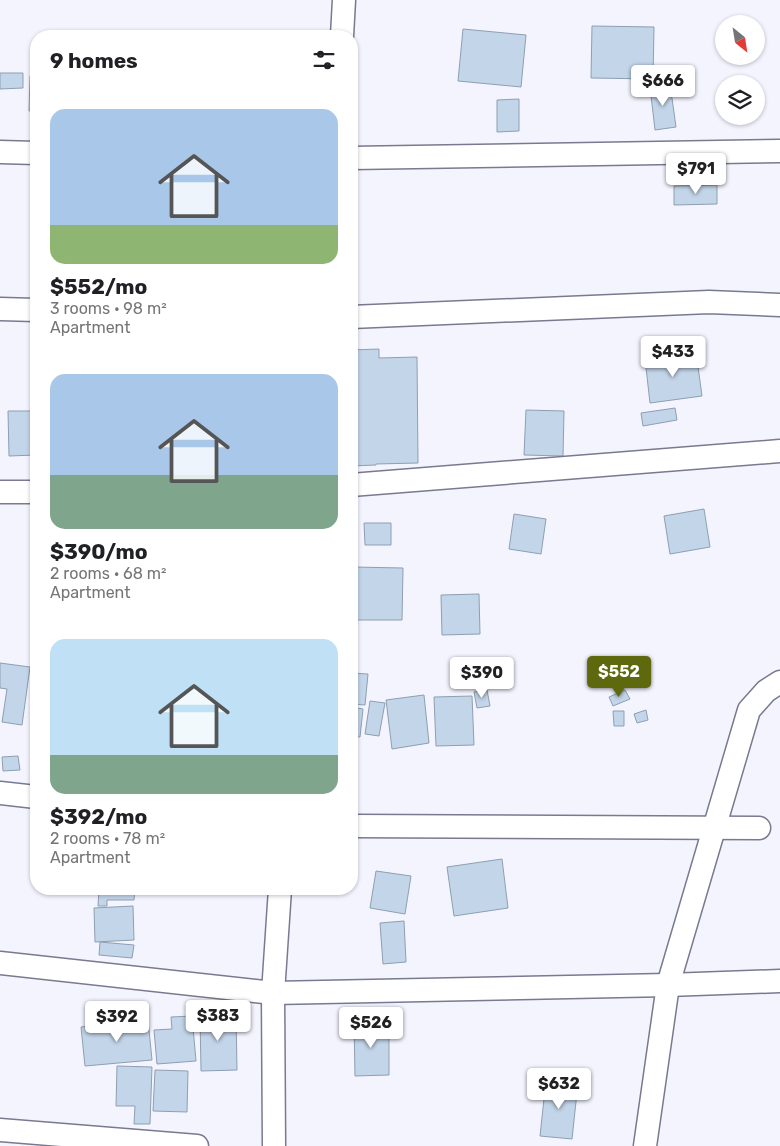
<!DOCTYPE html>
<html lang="en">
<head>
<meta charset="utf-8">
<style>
  body { margin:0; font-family:Rubik,sans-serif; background:#f2f2f2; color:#202124; height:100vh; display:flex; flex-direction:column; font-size:19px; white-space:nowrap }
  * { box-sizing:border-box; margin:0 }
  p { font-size:16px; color:#757577 }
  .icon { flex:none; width:28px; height:28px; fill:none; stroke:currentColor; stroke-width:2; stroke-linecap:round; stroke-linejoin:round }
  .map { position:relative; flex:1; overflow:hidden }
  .panel { position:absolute; left:30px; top:30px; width:328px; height:865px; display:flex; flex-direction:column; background:#fff; border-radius:20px; box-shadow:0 1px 4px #0004 }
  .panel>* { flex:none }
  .needle { width:32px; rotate:150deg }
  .fabs { position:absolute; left:715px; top:15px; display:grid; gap:10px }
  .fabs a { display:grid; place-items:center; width:50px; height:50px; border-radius:50%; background:#fff; box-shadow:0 1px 4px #0004; font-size:25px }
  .price { position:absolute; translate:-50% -42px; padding:0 11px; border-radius:5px; background:#fff; color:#222; font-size:16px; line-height:32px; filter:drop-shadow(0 1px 2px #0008) }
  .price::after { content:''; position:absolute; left:50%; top:30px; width:15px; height:11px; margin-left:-8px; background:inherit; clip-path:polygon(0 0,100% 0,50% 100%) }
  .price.active { background:#5e680d; color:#fff }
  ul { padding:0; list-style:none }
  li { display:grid; align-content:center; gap:10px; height:265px; padding:0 20px }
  li span { display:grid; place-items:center; height:155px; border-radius:15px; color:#555 }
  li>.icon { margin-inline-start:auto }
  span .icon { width:90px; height:90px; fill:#fffc; stroke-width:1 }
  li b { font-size:21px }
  h2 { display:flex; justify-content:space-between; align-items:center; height:60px; padding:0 20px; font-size:21px }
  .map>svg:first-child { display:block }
  .building { fill:#c3d5e9; stroke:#8e9fb2 }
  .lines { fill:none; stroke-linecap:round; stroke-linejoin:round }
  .minor-casing { stroke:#79798f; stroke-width:25 }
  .minor { stroke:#fff; stroke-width:22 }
</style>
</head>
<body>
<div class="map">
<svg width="780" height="1146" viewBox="0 0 780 1146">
  <rect width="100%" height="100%" fill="#f3f4fe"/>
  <g class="building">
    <path d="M592,26L654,27L653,79L591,78Z"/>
    <path d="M463,29L526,35L521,87L458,81Z"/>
    <path d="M0,73H23V88L0,89Z"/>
    <path d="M30,76H36V112L29,111Z"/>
    <path d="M670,84L676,127L655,130L650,87Z"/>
    <path d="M519,99V131L497,132V100Z"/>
    <path d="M717,185V204L674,205V186Z"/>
    <path d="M379,349V358L417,357L418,463L376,464V465L351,466V350Z"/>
    <path d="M696,352L702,396L650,403L645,359Z"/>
    <path d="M675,408L677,420L643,426L641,413Z"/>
    <path d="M526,410L564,411L563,456L524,455Z"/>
    <path d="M8,411H36V455L9,456Z"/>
    <path d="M704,509L710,547L670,554L664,516Z"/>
    <path d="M514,514L546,519L541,554L509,549Z"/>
    <path d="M364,523H391V545H365Z"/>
    <path d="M353,567L403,568L402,620H352Z"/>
    <path d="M479,594L480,634L442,635L441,595Z"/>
    <path d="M0,663L30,667L22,725L2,722L7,689L0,688Z"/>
    <path d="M351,673L368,674L365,705L351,704Z"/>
    <path d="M487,690L490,706L477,708L474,692Z"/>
    <path d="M625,690L630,699L613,706L609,697Z"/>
    <path d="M424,695L429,743L392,749L386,700Z"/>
    <path d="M472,696L474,745L436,746L434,697Z"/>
    <path d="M370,701L385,703L379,736L365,734Z"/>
    <path d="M351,707L363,709L360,737L351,736Z"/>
    <path d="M646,710L648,720L637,723L634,714Z"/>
    <path d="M613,711H624V726H614Z"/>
    <path d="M18,756L20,770L3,771L2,757Z"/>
    <path d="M502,859L508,908L454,916L447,867Z"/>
    <path d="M376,871L411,876L405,914L370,908Z"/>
    <path d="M99,889H135L134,900H107V906H98Z"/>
    <path d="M133,906L134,940L95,942L94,908Z"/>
    <path d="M404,921L406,962L383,964L380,923Z"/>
    <path d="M100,942L134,945L132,958L99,955Z"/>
    <path d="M236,1014L237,1070L201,1071L200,1015Z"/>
    <path d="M192,1016L196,1061L157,1064L154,1030L172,1029L171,1017Z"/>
    <path d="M148,1020L152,1060L85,1066L81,1027Z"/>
    <path d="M354,1021H377V1027H389V1075L355,1076Z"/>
    <path d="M117,1066L152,1067L150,1124H134L135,1106H116Z"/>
    <path d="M155,1070L188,1071L187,1112L153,1111Z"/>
    <path d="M546,1080L578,1083L572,1139L540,1136Z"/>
  </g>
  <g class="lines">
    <g class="minor-casing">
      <g id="minor">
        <path d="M342,36L344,0"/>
        <path d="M0,152L36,153"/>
        <path d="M351,158L780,151"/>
        <path d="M0,309L36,310"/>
        <path d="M351,317L709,302L780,305"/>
        <path d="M351,485L780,451"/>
        <path d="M0,492H36"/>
        <path d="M0,793L36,797"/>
        <path d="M351,826L759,828"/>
        <path d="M0,963L273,993L668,985L780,981"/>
        <path d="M0,1130L197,1146"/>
        <path d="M274,1146L273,993L280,889"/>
        <path d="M645,1146L668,985L749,710L766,691L780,682"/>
      </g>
    </g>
    <use href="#minor" class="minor"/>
  </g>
</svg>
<div class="fabs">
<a><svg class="needle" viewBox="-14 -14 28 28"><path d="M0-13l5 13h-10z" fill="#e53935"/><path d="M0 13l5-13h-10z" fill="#757577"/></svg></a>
<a><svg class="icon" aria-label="layers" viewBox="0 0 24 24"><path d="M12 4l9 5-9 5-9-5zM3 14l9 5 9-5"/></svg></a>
</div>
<b class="price" style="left:663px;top:107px">$666</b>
<b class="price" style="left:696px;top:195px">$791</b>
<b class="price" style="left:673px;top:378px">$433</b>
<b class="price active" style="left:619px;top:698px">$552</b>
<b class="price" style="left:482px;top:699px">$390</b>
<b class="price" style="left:218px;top:1042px">$383</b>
<b class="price" style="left:117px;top:1043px">$392</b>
<b class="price" style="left:371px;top:1049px">$526</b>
<b class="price" style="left:559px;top:1110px">$632</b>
<section class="panel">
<h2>9 homes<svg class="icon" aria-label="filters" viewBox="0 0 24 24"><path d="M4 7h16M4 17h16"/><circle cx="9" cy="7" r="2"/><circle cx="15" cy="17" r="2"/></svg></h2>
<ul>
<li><span style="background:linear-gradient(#a9c7e8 75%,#8fb573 0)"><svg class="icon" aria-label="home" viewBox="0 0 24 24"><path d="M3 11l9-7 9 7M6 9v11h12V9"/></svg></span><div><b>$552/mo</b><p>3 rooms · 98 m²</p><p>Apartment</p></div></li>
<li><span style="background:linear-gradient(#a9c7e8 65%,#7fa58c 0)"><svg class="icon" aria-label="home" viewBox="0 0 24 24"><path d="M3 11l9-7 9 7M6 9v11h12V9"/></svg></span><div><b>$390/mo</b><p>2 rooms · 68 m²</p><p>Apartment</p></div></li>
<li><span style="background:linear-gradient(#bfe0f5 75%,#7fa58c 0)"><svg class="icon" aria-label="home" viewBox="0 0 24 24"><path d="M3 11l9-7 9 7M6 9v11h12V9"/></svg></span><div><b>$392/mo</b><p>2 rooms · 78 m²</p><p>Apartment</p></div></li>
</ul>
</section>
</div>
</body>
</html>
